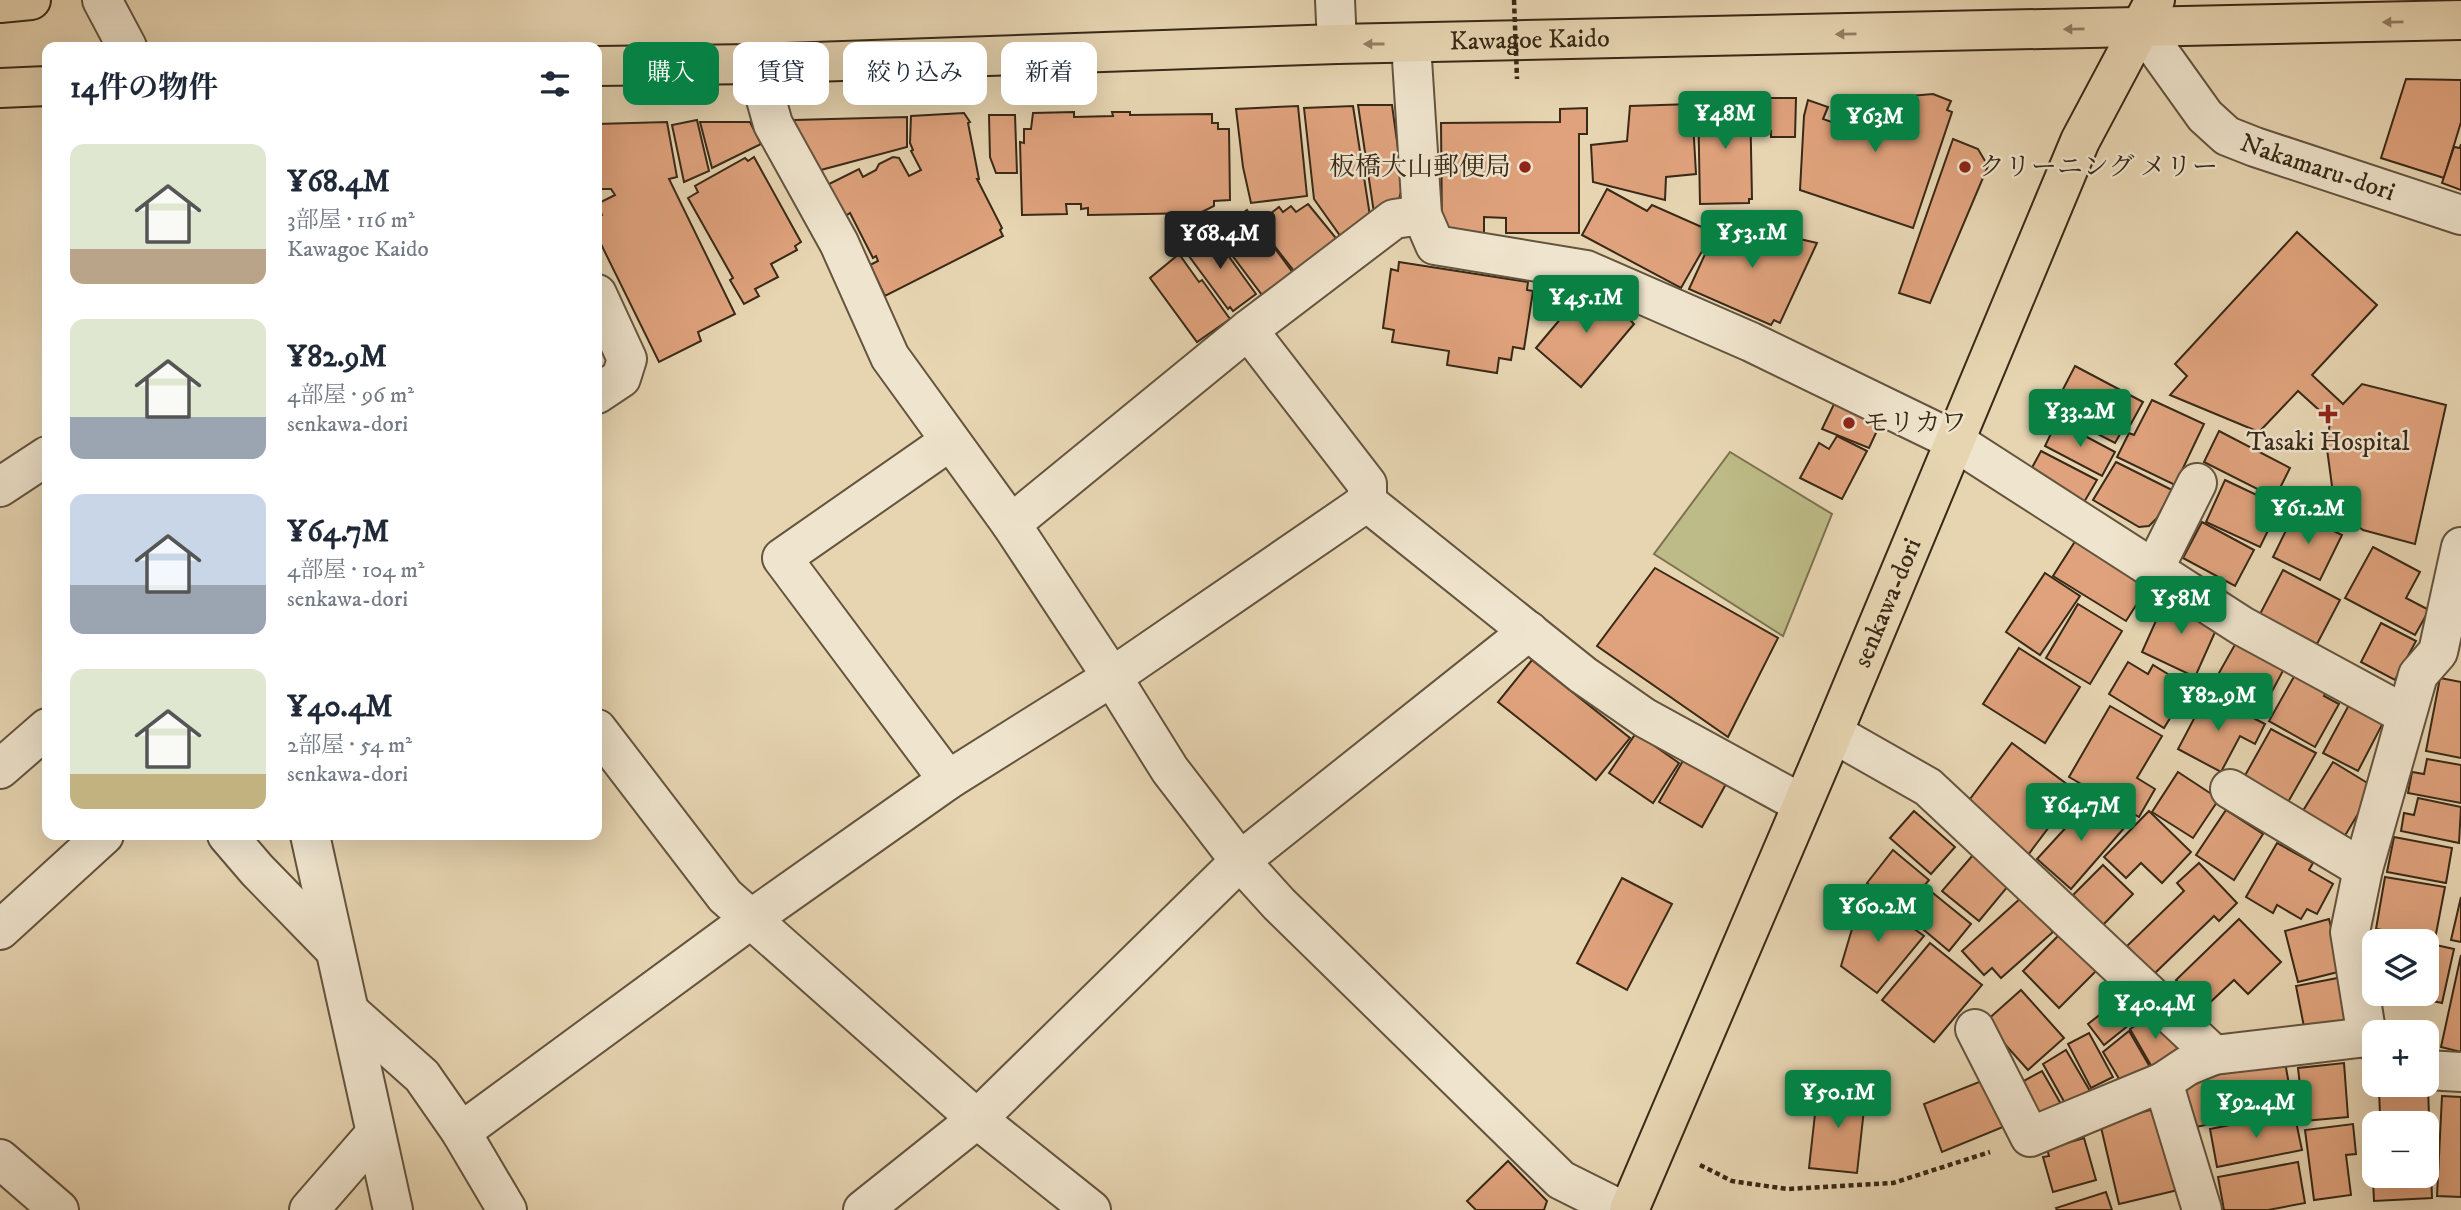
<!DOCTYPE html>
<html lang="ja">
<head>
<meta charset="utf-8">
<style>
  body { margin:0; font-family:"IM FELL DW Pica","Noto Serif JP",serif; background:#f2f2f3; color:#1f2937; height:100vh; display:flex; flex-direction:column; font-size:26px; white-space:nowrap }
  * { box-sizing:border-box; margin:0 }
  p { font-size:23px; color:#747a83 }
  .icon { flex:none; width:38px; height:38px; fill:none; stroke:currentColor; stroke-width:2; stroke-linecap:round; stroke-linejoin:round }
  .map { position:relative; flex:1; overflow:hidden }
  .side { position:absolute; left:42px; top:42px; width:560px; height:798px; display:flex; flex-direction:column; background:#fff; border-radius:14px; box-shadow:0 7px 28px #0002 }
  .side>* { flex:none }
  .top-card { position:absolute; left:623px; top:42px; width:665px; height:63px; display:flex; gap:14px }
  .tools { position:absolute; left:2362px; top:929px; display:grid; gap:14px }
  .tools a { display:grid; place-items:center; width:77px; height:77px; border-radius:14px; background:#fff; box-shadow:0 7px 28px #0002; font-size:35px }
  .price { position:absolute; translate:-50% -60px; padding:0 16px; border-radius:7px; background:#0b8043; color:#fff; font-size:23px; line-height:46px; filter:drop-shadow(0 2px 4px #0008) }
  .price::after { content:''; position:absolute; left:50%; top:42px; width:21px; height:16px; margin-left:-10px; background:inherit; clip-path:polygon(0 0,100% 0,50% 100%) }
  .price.selected { background:#222; color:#fff }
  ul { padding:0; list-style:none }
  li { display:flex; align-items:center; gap:21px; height:175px; padding:0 28px }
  li span { display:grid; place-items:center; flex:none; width:196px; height:140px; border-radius:14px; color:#555 }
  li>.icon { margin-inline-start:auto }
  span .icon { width:84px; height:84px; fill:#fffc; stroke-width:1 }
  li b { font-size:30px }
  h2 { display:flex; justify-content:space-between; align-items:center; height:84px; padding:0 28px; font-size:30px }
  .tag { padding:0 24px; border-radius:14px; background:#fff; box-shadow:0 7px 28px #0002; font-size:24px; line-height:63px }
  .tag.selected { background:#0b8043; color:#fff }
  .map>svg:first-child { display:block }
  .green { fill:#bdbb87; stroke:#7b724f; stroke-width:2 }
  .building { fill:#dfa27c; stroke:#392917; stroke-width:2; fill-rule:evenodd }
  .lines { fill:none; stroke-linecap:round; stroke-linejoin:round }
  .minor-casing { stroke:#64543e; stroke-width:42 }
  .major-casing { stroke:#392917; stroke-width:42 }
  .highway-casing { stroke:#392917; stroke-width:42 }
  .path { stroke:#392917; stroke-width:4.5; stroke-dasharray:5 3.5; stroke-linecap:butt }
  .minor { stroke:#efe4cd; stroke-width:38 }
  .major { stroke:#e7d5b2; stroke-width:38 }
  .highway { stroke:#e7d5b2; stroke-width:38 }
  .path-bridge { stroke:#392917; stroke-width:4.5; stroke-dasharray:5 3.5; stroke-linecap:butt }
  .oneway { fill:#907f64 }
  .poi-dot { fill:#8f2418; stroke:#efe4cd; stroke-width:2.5 }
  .labels { text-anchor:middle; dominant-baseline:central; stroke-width:5; stroke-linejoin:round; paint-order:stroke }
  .street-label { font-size:26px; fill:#392917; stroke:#efe4cd }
  .poi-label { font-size:26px; fill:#392917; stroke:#efe4cd; text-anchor:start }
</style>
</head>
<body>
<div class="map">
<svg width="2461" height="1210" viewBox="0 0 2461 1210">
  <rect width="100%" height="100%" fill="#e7d5b2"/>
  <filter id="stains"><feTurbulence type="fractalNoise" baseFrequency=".00286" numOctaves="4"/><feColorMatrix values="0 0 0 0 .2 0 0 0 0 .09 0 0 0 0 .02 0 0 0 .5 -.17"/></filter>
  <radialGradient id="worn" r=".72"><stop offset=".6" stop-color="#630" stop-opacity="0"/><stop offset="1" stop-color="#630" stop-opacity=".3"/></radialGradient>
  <path class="green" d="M1730,452L1832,514L1783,636L1654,554Z"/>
  <g class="building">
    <path d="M2406,79L2461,80V122L2444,178L2381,158Z"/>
    <path d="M1933,94L1951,101L1947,110L1952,112L1913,228L1800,190L1804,116L1808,100L1828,107L1823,119L1837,124L1846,98L1875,100V97L1900,99L1908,101L1910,96Z"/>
    <path d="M1750,97L1752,199H1749V203L1700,204L1698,99Z"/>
    <path d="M1768,98H1796L1795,137H1771V131H1768Z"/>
    <path d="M1692,104L1696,174L1666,177L1665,200L1593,182L1591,145L1627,141L1630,106Z"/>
    <path d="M1358,105H1392L1403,185L1399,199L1374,213Z"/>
    <path d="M1298,106L1307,196L1251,203L1243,167L1236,109Z"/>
    <path d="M1353,106L1370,216L1341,237L1314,199L1304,108Z"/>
    <path d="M1587,108V134H1579V233H1506V218L1484,217V233H1442L1441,123L1560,122V109Z"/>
    <path d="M1074,112V117L1113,116L1112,112H1130V115L1212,114V123H1218V129H1229L1230,200L1214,201V206L1200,213L1088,215V208L1081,209V204H1066L1067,214L1022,215L1020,142L1024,143V129H1031L1033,113Z"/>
    <path d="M964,113L970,122L968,123L979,179H977L1002,228L1000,230L1003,236L885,296L870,265L878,261L876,256L873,258L850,213L844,217L827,185L859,169L863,177L876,170L879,164L893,157L899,158L909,176L921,170L911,151L913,150L910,143L911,116Z"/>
    <path d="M989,115H1015L1017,173H996L990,157Z"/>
    <path d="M907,117V147L817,171L795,132L794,120Z"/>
    <path d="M697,120L709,171L684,182L672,125Z"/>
    <path d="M667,122L677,177L669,179L735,314L698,332L701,341L659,362L597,236V217L602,215L597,204L615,195L611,189H597V124Z"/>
    <path d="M700,122H750L761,144L712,168Z"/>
    <path d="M1953,139L1978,149L1988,166L1930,303L1899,293Z"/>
    <path d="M2461,144V190L2442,183L2454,147L2460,148Z"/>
    <path d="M754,157L801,242L795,246L797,250L771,264L778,277L755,289L759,296L744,304L730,280L733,278L688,198L698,192L695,186L745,158L748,161Z"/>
    <path d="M1607,189L1647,211L1652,205L1713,232L1681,288L1582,235Z"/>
    <path d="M1308,204L1340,243L1298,276L1257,224L1279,207L1283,212L1291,206L1296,212Z"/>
    <path d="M1247,210L1293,273L1265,299L1216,234Z"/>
    <path d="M1724,213L1733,218L1730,223L1817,243L1780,323L1774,320L1771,325L1689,289Z"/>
    <path d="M1209,229L1256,294L1233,311L1230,307L1228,309L1183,248Z"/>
    <path d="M2297,232L2377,305L2312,375L2343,404L2362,384L2446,405L2415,544L2363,530L2351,521L2340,506L2332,486L2327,449L2330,420L2298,391L2259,432L2170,395L2187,376L2175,364Z"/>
    <path d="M1179,254L1199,282L1202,280L1230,319L1197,342L1150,278Z"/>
    <path d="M1399,262L1528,282L1527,290L1533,291L1524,349L1513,347L1511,360L1499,358L1497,373L1447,365L1449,351L1392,342L1394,330L1383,328L1391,269L1398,271Z"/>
    <path d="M1588,286L1609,303L1613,298L1631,309L1628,312L1635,317L1631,321L1634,324L1581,387L1536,348Z"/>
    <path d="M2075,366L2143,402L2127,431L2123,429L2115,443L2061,415L2068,401L2059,397Z"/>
    <path d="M2152,400L2204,424L2175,485L2117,457L2129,433L2134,435Z"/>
    <path d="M1835,402L1881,422L1869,448L1822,429Z"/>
    <path d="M2057,421L2115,452L2102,476L2045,446Z"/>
    <path d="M2219,431L2290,468L2275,498L2204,462Z"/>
    <path d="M1837,436L1867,451L1842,499L1800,478L1819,443L1829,449Z"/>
    <path d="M2041,451L2097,480L2083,504L2028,475Z"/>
    <path d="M2116,462L2172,490L2157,518L2149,526L2139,527L2093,500Z"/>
    <path d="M2225,480L2280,506L2260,547L2206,522Z"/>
    <path d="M2295,512L2342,535L2320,580L2273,557Z"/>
    <path d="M2202,522L2254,550L2235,586L2183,558Z"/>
    <path d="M2081,532L2154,577L2126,621L2053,576Z"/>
    <path d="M2373,547L2420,572L2406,598L2429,610L2415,635L2345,598Z"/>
    <path d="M1655,568L1778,638L1728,737L1597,646Z"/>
    <path d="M2283,570L2340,600L2317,644L2260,614Z"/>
    <path d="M2045,573L2080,596L2040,655L2006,632Z"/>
    <path d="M2167,596L2220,621L2195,677L2142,652Z"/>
    <path d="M2078,604L2122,631L2090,684L2046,658Z"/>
    <path d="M2381,623L2416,641L2395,680L2361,662Z"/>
    <path d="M2237,641L2285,667L2260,714L2211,687Z"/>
    <path d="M2019,648L2080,687L2045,743L1983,704Z"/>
    <path d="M1532,660L1630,738L1596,780L1498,702Z"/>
    <path d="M2128,662L2148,674L2153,665L2189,687L2164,728L2109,694Z"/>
    <path d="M2296,673L2327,690L2324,696L2339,704L2315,747L2269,721Z"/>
    <path d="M2440,678L2461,682V758L2426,751Z"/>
    <path d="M2207,694L2265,724L2255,744L2240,736L2221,772L2178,749Z"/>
    <path d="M2350,703L2384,721L2358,771L2323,753Z"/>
    <path d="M2110,706L2162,736L2137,778L2155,789L2139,817L2069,777Z"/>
    <path d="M2271,729L2316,753L2287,804L2243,779Z"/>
    <path d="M1636,733L1679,763L1653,803L1609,773Z"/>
    <path d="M2012,743L2076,791L2028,855L1964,807Z"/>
    <path d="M1684,759L1726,784L1702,827L1659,802Z"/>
    <path d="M2427,759L2461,765V803L2408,793L2412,772L2424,774Z"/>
    <path d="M2333,762L2374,787L2343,839L2301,814Z"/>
    <path d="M2178,772L2219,799L2193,838L2152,812Z"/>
    <path d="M2093,798L2125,827L2071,889L2037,859Z"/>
    <path d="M2418,798L2461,807L2459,843L2401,831L2404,813L2414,815Z"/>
    <path d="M2226,810L2263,834L2234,880L2196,855Z"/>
    <path d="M1914,811L1955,847L1931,874L1890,838Z"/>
    <path d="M2149,811L2191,852L2162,883L2141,863L2126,878L2104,857Z"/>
    <path d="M2394,837L2452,848L2446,883L2387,872Z"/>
    <path d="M2277,843L2313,863L2309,870L2333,884L2317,914L2307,909L2301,919L2277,905L2273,913L2246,897Z"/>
    <path d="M1893,850L1929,880L1902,912L1867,883Z"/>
    <path d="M1973,855L2009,885L1979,921L1942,891Z"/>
    <path d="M2199,863L2237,903L2219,921L2214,916L2154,974L2127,946L2184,891L2177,883Z"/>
    <path d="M2103,865L2133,894L2103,925L2073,895Z"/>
    <path d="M2385,877L2445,887L2435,939L2376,929Z"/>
    <path d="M1622,878L1672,904L1627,990L1577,963Z"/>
    <path d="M1928,889L1971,924L1949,951L1906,915Z"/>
    <path d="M1863,892L1924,936L1877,993L1841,966Z"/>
    <path d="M2022,897L2053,932L2001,978L1992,968L1984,975L1962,951Z"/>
    <path d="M2461,897V942L2451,940Z"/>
    <path d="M2239,919L2281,962L2248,994L2234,980L2204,1008L2176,980Z"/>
    <path d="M2329,919L2342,971L2298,982L2285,931Z"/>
    <path d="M2067,927L2104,963L2059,1008L2023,971Z"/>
    <path d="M1930,943L1982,985L1934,1042L1882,1000Z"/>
    <path d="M2427,943L2454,949L2442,1003L2400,994H2427Z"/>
    <path d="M2461,955V1052L2441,1047Z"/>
    <path d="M2348,976L2356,1022L2305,1032L2296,986Z"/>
    <path d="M2021,990L2064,1038L2028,1070L1985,1022Z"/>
    <path d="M2130,991L2145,1012L2104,1045L2088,1024Z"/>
    <path d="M2157,1013L2180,1053L2153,1069L2130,1029Z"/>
    <path d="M2129,1031L2150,1067L2121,1082L2103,1052Z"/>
    <path d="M2089,1033L2113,1077L2091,1088L2068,1044Z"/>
    <path d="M2066,1050L2090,1091L2066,1105L2043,1064Z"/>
    <path d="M2285,1062L2293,1107L2186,1129L2178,1082Z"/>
    <path d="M2344,1063L2348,1117L2304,1121L2298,1068Z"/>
    <path d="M2042,1071L2065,1111L2042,1124L2020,1083Z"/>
    <path d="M1984,1080L2003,1127L1942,1152L1924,1104Z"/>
    <path d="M1818,1087L1866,1091L1857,1173L1809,1168Z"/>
    <path d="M2428,1088L2432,1198L2374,1201L2370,1115L2380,1114L2379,1091ZM2375,1124H2427V1176H2375Z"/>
    <path d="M2442,1096L2461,1097V1197L2437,1196Z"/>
    <path d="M2158,1108L2178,1190L2119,1204L2100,1123Z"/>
    <path d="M2294,1112L2302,1150L2217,1167L2210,1129Z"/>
    <path d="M2353,1124L2356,1154L2346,1155L2351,1195L2314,1200L2305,1130Z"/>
    <path d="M2084,1138L2096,1180L2053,1192L2043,1157L2049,1156L2047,1149Z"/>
    <path d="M1508,1161L1547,1201L1544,1210H1476L1467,1201Z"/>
    <path d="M2298,1162L2305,1203L2268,1210H2224L2218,1177Z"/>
    <path d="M2106,1192L2112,1210H2057L2056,1208Z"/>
  </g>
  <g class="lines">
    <g class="minor-casing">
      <g id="minor">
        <path d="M102,0L127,47"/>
        <path d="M1335,0L1337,44"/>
        <path id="s1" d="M2142,28L2205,116L2227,136L2255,147L2461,215"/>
        <path d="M1411,44L1422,215L1435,245L1586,270L1751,342L1953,440L2242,626L2406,715"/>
        <path d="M756,64L773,124L839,243L890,357L1011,524L1112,677L1170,770L1240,861L1279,904L1561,1180L1621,1210"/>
        <path d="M597,294L627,359L621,378L597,394"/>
        <path d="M1248,330L1367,484V502"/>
        <path d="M0,487L47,456"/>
        <path d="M1011,524L1248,330L1394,219L1422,215"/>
        <path d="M2154,569L2197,483"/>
        <path d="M597,729L725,896L977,1119L1091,1210"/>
        <path d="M1833,733L1928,787L2214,1055"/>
        <path d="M0,769L47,728"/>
        <path d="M948,780L782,558L950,441"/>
        <path d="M2230,789L2363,869"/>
        <path d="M227,835L257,870L335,950"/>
        <path d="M310,835L393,1210"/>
        <path d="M0,930L104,835"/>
        <path d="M350,1012L422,1076L461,1132L507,1210"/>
        <path d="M1975,1029L2030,1137L2163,1082L2187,1066L2214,1055L2367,1037L2375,1043"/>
        <path d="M2367,1037L2350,932L2363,869L2418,675L2438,652L2461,547"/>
        <path d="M2427,1070L2461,1072"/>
        <path d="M2163,1082L2202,1210"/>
        <path d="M461,1132L751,919L948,780L1112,677L1367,502L1583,675L1645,718L1802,804"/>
        <path d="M0,1159L59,1210"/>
        <path d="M309,1210L375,1134"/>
        <path d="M863,1210L977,1119L1240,861L1529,631"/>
      </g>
    </g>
    <g class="major-casing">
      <g id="major">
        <path id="s2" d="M1629,1210L1833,733L2080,141L2155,0"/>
      </g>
    </g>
    <g class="highway-casing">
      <g id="highway">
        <path d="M0,3L31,0"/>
        <path id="s3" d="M597,66L756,64L1337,44L2461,20"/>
        <path d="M0,88L47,86"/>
      </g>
    </g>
    <path class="path" d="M1700,1165L1732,1181L1787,1189L1893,1183L1990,1152"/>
    <use href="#minor" class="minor"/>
    <use href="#major" class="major"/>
    <use href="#highway" class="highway"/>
    <path class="path-bridge" d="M1514,0L1517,79"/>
  </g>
  <defs><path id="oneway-solid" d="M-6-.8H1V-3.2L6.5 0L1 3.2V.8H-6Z" transform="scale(1.75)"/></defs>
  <g class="oneway">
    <use href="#oneway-solid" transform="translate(2393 22) rotate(179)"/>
    <use href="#oneway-solid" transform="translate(2074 29) rotate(179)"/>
    <use href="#oneway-solid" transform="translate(1846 34) rotate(179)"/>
    <use href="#oneway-solid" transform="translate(1374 44) rotate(180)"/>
  </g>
  <g class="poi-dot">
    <circle cx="1525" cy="167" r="7"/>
    <circle cx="1965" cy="167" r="7"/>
    <path d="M2324.5 403.5h7v7h7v7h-7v7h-7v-7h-7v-7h7z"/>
    <circle cx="1849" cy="423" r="7"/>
  </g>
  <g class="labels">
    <g class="street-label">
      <text stroke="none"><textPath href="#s3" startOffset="933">Kawagoe Kaido</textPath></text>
      <text stroke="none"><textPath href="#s1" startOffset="234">Nakamaru-dori</textPath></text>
      <text stroke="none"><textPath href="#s2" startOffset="660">senkawa-dori</textPath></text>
    </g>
    <g class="poi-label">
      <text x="1511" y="167" text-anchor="end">板橋大山郵便局</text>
      <text x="1979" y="167">クリーニング メリー</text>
      <text x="1863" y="423">モリカワ</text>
      <text x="2328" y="442" text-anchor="middle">Tasaki Hospital</text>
    </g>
  </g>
  <rect width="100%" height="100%" filter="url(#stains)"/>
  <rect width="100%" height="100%" fill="url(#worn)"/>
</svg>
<div class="tools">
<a><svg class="icon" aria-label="layers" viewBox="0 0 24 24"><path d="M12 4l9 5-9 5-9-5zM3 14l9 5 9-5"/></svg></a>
<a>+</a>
<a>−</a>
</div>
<b class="price" style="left:1725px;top:151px">¥48M</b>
<b class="price" style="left:1875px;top:154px">¥63M</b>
<b class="price" style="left:1752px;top:270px">¥53.1M</b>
<b class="price selected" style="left:1220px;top:271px">¥68.4M</b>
<b class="price" style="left:1586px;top:335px">¥45.1M</b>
<b class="price" style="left:2080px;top:449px">¥33.2M</b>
<b class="price" style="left:2308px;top:546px">¥61.2M</b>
<b class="price" style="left:2181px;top:636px">¥58M</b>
<b class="price" style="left:2218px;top:733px">¥82.9M</b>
<b class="price" style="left:2081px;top:843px">¥64.7M</b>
<b class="price" style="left:1878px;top:944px">¥60.2M</b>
<b class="price" style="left:2155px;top:1041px">¥40.4M</b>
<b class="price" style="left:1838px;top:1130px">¥50.1M</b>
<b class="price" style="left:2256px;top:1140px">¥92.4M</b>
<div class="top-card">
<a class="tag selected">購入</a>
<a class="tag">賃貸</a>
<a class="tag">絞り込み</a>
<a class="tag">新着</a>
</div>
<section class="side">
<h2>14件の物件<svg class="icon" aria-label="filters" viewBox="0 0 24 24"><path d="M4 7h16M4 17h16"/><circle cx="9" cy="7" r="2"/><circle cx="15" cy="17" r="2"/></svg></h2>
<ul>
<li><span style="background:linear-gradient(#dfe7d0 75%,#b9a48a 0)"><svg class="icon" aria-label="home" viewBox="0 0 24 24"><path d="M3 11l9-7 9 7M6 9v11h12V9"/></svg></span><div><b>¥68.4M</b><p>3部屋 · 116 m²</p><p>Kawagoe Kaido</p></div></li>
<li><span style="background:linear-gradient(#dfe7d0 70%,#9aa5b1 0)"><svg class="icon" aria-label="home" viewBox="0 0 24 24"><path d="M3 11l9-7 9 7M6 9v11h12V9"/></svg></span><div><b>¥82.9M</b><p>4部屋 · 96 m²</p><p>senkawa-dori</p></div></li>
<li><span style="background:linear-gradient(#c9d6e8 65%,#9aa5b1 0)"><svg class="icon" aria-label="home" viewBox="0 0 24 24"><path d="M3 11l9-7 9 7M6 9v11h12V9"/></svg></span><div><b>¥64.7M</b><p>4部屋 · 104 m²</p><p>senkawa-dori</p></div></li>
<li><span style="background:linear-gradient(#dfe7d0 75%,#c2b280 0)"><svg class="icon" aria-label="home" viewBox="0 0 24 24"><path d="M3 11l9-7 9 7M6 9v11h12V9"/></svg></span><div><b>¥40.4M</b><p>2部屋 · 54 m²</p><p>senkawa-dori</p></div></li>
</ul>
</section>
</div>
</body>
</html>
